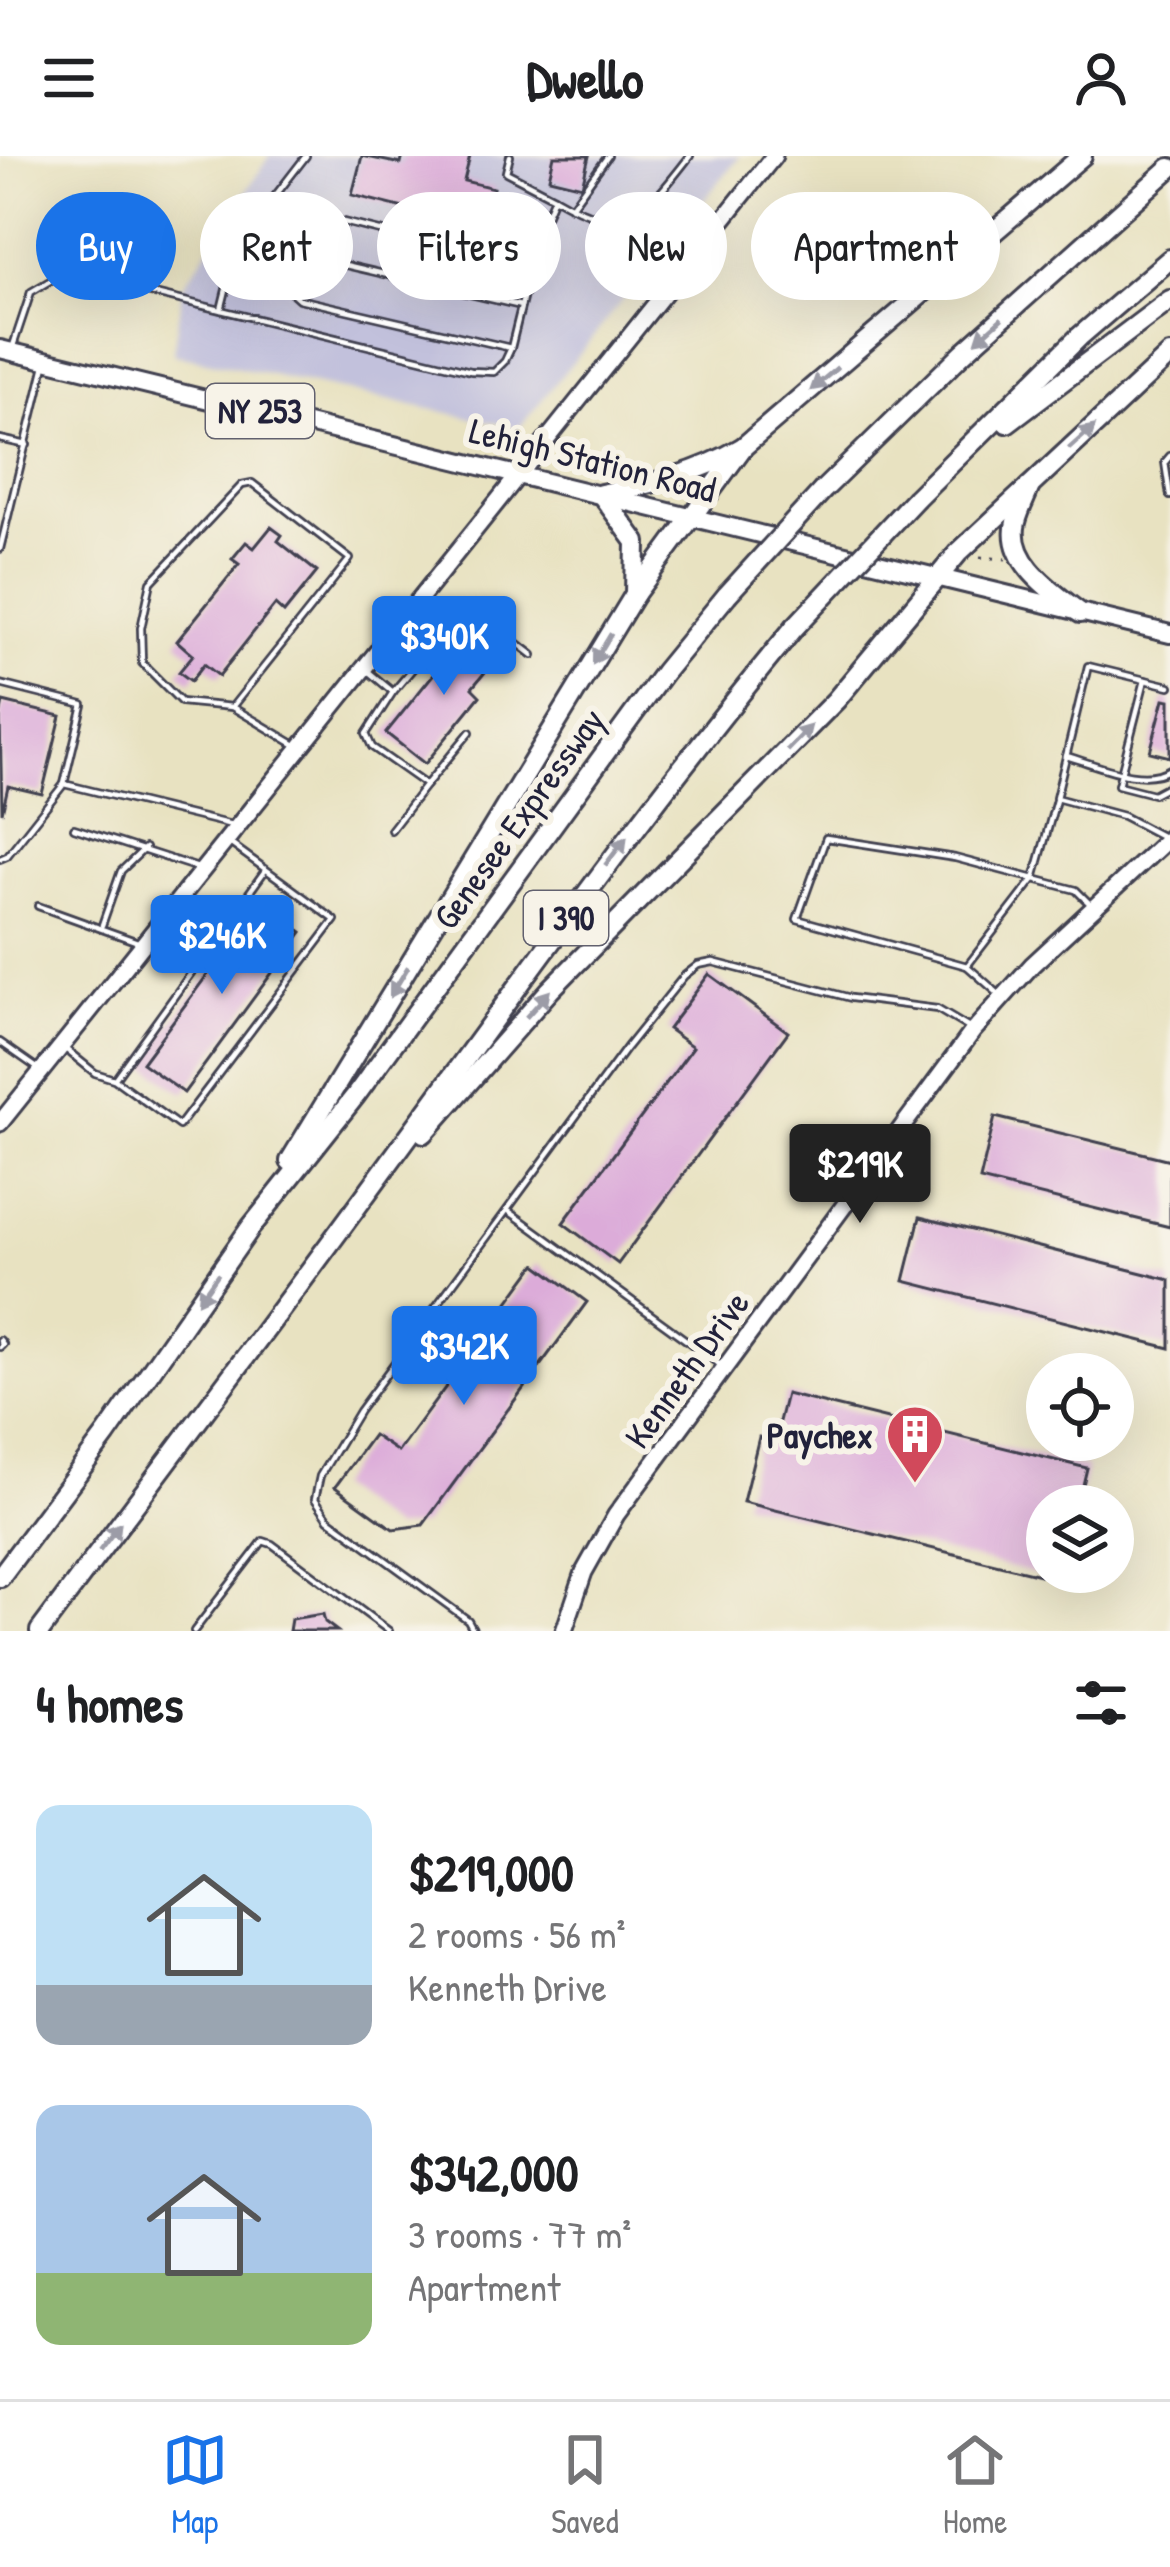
<!DOCTYPE html>
<html lang="en">
<head>
<meta charset="utf-8">
<style>
  body { margin:0; font-family:"Patrick Hand",sans-serif; background:#f6f6f6; color:#202124; height:100vh; display:flex; flex-direction:column; font-size:45px; white-space:nowrap }
  * { box-sizing:border-box; margin:0 }
  p { font-size:39px; color:#757577 }
  .icon { flex:none; width:66px; height:66px; fill:none; stroke:currentColor; stroke-width:2; stroke-linecap:round; stroke-linejoin:round }
  .map { position:relative; height:1475px; overflow:hidden }
  .drawer { display:flex; flex-direction:column; background:#fff; flex:1 }
  .drawer>* { flex:none }
  .hud { position:absolute; left:36px; top:36px; width:1098px; height:108px; display:flex; gap:24px }
  .fabs { position:absolute; left:1026px; top:1197px; display:grid; gap:24px }
  .fabs a { display:grid; place-items:center; width:108px; height:108px; border-radius:50%; background:#fff; box-shadow:0 12px 48px #0002; font-size:60px }
  .price { position:absolute; translate:-50% -102px; padding:0 27px; border-radius:12px; background:#1a73e8; color:#fff; font-size:39px; line-height:78px; filter:drop-shadow(0 3px 6px #0008) }
  .price::after { content:''; position:absolute; left:50%; top:72px; width:36px; height:27px; margin-left:-18px; background:inherit; clip-path:polygon(0 0,100% 0,50% 100%) }
  .price.active { background:#222; color:#fff }
  ul { padding:0; list-style:none }
  li { display:flex; align-items:center; gap:36px; height:300px; padding:0 36px }
  li span { display:grid; place-items:center; flex:none; width:336px; height:240px; border-radius:24px; color:#555 }
  li>.icon { margin-inline-start:auto }
  span .icon { width:144px; height:144px; fill:#fffc; stroke-width:1 }
  li b { font-size:51px }
  h2 { display:flex; justify-content:space-between; align-items:center; height:144px; padding:0 36px; font-size:51px }
  .chip { padding:0 42px; border-radius:54px; background:#fff; box-shadow:0 12px 48px #0002; font-size:42px; line-height:108px }
  .chip.active { background:#1a73e8; color:#fff }
  header { display:flex; justify-content:space-between; align-items:center; height:156px; padding:0 36px; background:#fff; font-size:54px; font-weight:700 }
  .tabs { display:flex; justify-content:space-around; align-items:center; height:168px; border-top:3px solid #e0e0e0; background:#fff; font-size:33px; color:#757577 }
  .tabs a { display:grid; justify-items:center; gap:6px }
  .tabs .active { color:#1a73e8 }
  .map>svg:first-child { display:block }
  .industrial { fill:#c2c1dc }
  .building { fill:#dcabd9 }
  .lines { fill:none; stroke-linecap:round; stroke-linejoin:round }
  .lane-casing { stroke:#403f4f; stroke-width:10 }
  .secondary-casing { stroke:#403f4f; stroke-width:21 }
  .primary-casing { stroke:#403f4f; stroke-width:22 }
  .highway-casing { stroke:#403f4f; stroke-width:24 }
  .path { stroke:#403f4f; stroke-width:3; stroke-dasharray:3 9; stroke-linecap:butt }
  .lane { stroke:#fff; stroke-width:4.5 }
  .secondary { stroke:#fff; stroke-width:15 }
  .primary { stroke:#fff; stroke-width:16 }
  .highway { stroke:#fff; stroke-width:18 }
  .highway-bridge-casing { stroke:#403f4f; stroke-width:24; stroke-linecap:butt }
  .highway-bridge { stroke:#fff; stroke-width:18 }
  .oneway { fill:#9c9ca7 }
  .labels { text-anchor:middle; dominant-baseline:central; stroke-width:12; stroke-linejoin:round; paint-order:stroke }
  .shield { fill:#f7f3e8; stroke:#62616f; stroke-width:3 }
  .shield-label { font-size:33px; font-weight:bold; fill:#22223b }
  .street-label { font-size:36px; fill:#22223b; stroke:#f7f3e8 }
  .poi-label { font-size:36px; font-weight:bold; fill:#22223b; stroke:#f7f3e8; text-anchor:end }
</style>
</head>
<body>
<header><svg class="icon" aria-label="menu" viewBox="0 0 24 24"><path d="M4 6h16M4 12h16M4 18h16"/></svg>Dwello<svg class="icon" aria-label="person" viewBox="0 0 24 24"><circle cx="12" cy="8" r="4"/><path d="M4 21q1-7 8-7t8 7"/></svg></header>
<div class="map">
<svg width="1170" height="1475" viewBox="0 0 1170 1475">
  <rect width="100%" height="100%" fill="#f7f3e8"/>
  <filter id="ink" filterUnits="userSpaceOnUse"><feTurbulence type="fractalNoise" baseFrequency=".00833" numOctaves="2"/><feDisplacementMap in="SourceGraphic" scale="24" xChannelSelector="R" yChannelSelector="G"/><feConvolveMatrix kernelMatrix="1 2 1 2 8 2 1 2 1" color-interpolation-filters="sRGB"/></filter>
  <filter id="wash" filterUnits="userSpaceOnUse"><feTurbulence type="fractalNoise" baseFrequency=".004" numOctaves="4" result="noise"/><feDisplacementMap in="SourceGraphic" scale="48" xChannelSelector="R" yChannelSelector="G"/><feGaussianBlur stdDeviation="2.7" result="paint"/><feColorMatrix in="noise" values="0 0 0 0 0 0 0 0 0 0 0 0 0 0 0 0 0 1.4 0 .05"/><feComposite in="paint" operator="in"/></filter>
  <g filter="url(#wash)">
    <rect width="100%" height="100%" fill="#e8e2c1"/>
    <path class="industrial" d="M270,0H740L519,272L173,198L182,132Z"/>
    <g id="blocks">
      <g class="building">
        <path d="M362,0L401,8L403,0H470L464,25L494,32L485,71L419,55L417,65L406,62L408,53L352,39Z"/>
        <path d="M554,0H589L582,30L549,22Z"/>
        <path d="M271,371L282,379L278,385L317,416L284,457L275,449L219,520L204,508L191,525L179,516L193,499L177,485L239,408L232,403L246,386L254,392Z"/>
        <path d="M481,481H487L499,491L500,498L472,532L480,540L425,608L386,577L436,515L430,510L449,487H455L468,497Z"/>
        <path d="M1164,543L1170,544V601L1150,596Z"/>
        <path d="M3,546L61,560L42,638L8,630L2,657L0,560Z"/>
        <path d="M262,745L302,776L184,937L142,907Z"/>
        <path d="M709,818L788,876L618,1108L563,1067L693,891L668,873Z"/>
        <path d="M995,961L1170,1004V1071L980,1024Z"/>
        <path d="M920,1061L1170,1124V1192L904,1125Z"/>
        <path d="M536,1108L587,1146L423,1369L393,1373L335,1331L373,1279L398,1296Z"/>
        <path d="M786,1238L1087,1312L1078,1350H1047L1044,1420L743,1346L759,1281L774,1285Z"/>
        <path d="M323,1458L325,1466L337,1475H289L291,1463Z"/>
      </g>
    </g>
  </g>
  <g filter="url(#ink)">
    <use href="#blocks" fill-opacity="0" stroke="#403f4f" stroke-width="3"/>
    <g class="lines">
      <g class="lane-casing">
        <g id="lane">
          <path d="M510,0L506,16L554,41"/>
          <path d="M571,51L608,0"/>
          <path d="M237,89L251,87L521,150"/>
          <path d="M221,154L237,89L306,0"/>
          <path d="M13,190L31,136L53,123L81,120L471,215L494,216L505,205L511,192L540,74L554,41C628,84 643,60 690,0"/>
          <path d="M511,192L299,143L289,134L302,74L319,60L530,112"/>
          <path d="M0,283L27,289"/>
          <path d="M1170,300L1165,306L1170,340"/>
          <path d="M0,393L45,209"/>
          <path d="M369,516L393,536L458,459L473,453L533,499"/>
          <path d="M1145,524L1118,629L1153,638L1170,629"/>
          <path d="M0,528L83,549L64,628L7,700L0,703"/>
          <path d="M393,536L366,578L372,591L426,629L470,576"/>
          <path d="M232,551L350,403L252,327L242,329L151,426L141,472L142,507L181,546L232,551L296,589"/>
          <path d="M1066,600C1096,608 1143,631 1170,613"/>
          <path d="M64,628L232,669"/>
          <path d="M74,672L198,712"/>
          <path d="M391,674L426,629"/>
          <path d="M1161,680L1123,660L1056,642L1088,510L1170,530"/>
          <path d="M38,750L138,786"/>
          <path d="M102,769L121,715L145,692"/>
          <path d="M967,810L1034,723L1056,644"/>
          <path d="M1001,840L967,810L797,763L826,682L955,702L1076,734L1090,748"/>
          <path d="M0,886L40,914"/>
          <path d="M63,891L95,917L114,923L179,970L335,764L231,688"/>
          <path d="M116,921L264,716"/>
          <path d="M510,1056L719,1208"/>
          <path d="M0,1184L3,1188L0,1191"/>
          <path d="M194,1475L263,1385L272,1388L389,1475"/>
          <path d="M474,1475L468,1464L329,1363L315,1343L320,1320L359,1255L627,891L684,820L698,809L713,806L851,842L937,853L969,872"/>
        </g>
      </g>
      <g class="secondary-casing">
        <g id="secondary">
          <path d="M0,967L774,0"/>
          <path d="M564,1475L584,1416L616,1359L973,875L1032,809L1170,681"/>
        </g>
      </g>
      <g class="primary-casing">
        <path id="primary" d="M0,193L1170,478"/>
      </g>
      <g class="highway-casing">
        <g id="highway">
          <path d="M1007,267L1170,144"/>
          <path d="M1030,330C1026,341 1019,354 1016,366C1006,406 1053,436 1080,457"/>
          <path d="M823,334L963,197L1170,12"/>
          <path d="M916,342L1079,181L1170,103"/>
          <path d="M635,438L636,386L601,338C652,328 697,318 743,291L1082,0"/>
          <path d="M424,977L550,834L836,544L958,397L1170,199"/>
          <path d="M290,1005L635,438L743,291"/>
          <path d="M0,1421L106,1279L251,1071L356,939L664,516L727,439"/>
          <path d="M40,1475C143,1337 248,1199 350,1060C496,862 637,661 794,472"/>
        </g>
      </g>
      <path class="path" d="M980,401L1006,403"/>
      <use href="#lane" class="lane"/>
      <use href="#secondary" class="secondary"/>
      <use href="#primary" class="primary"/>
      <use href="#highway" class="highway"/>
      <g class="highway-bridge-casing">
        <g id="highway-bridge">
          <path d="M727,439L823,334"/>
          <path d="M794,472L916,342"/>
        </g>
      </g>
      <use href="#highway-bridge" class="highway-bridge"/>
    </g>
    <defs><path id="oneway-solid" d="M-6-.8H1V-3.2L6.5 0L1 3.2V.8H-6Z" transform="scale(3)"/></defs>
    <g class="oneway">
      <use href="#oneway-solid" transform="translate(989 174) rotate(138)"/>
      <use href="#oneway-solid" transform="translate(824 223) rotate(140)"/>
      <use href="#oneway-solid" transform="translate(1082 281) rotate(-42)"/>
      <use href="#oneway-solid" transform="translate(602 493) rotate(121)"/>
      <use href="#oneway-solid" transform="translate(799 582) rotate(-46)"/>
      <use href="#oneway-solid" transform="translate(616 695) rotate(-53)"/>
      <use href="#oneway-solid" transform="translate(399 826) rotate(121)"/>
      <use href="#oneway-solid" transform="translate(538 848) rotate(-48)"/>
      <use href="#oneway-solid" transform="translate(208 1132) rotate(125)"/>
      <use href="#oneway-solid" transform="translate(110 1381) rotate(-53)"/>
    </g>
  </g>
  <defs>
    <g id="building-pin" transform="scale(3)"><path d="M0 17L-7.5 6A9.5 9.5 0 1 1 7.5 6Z" fill="#d1495b" stroke="#f7f3e8"/><path d="M-4-6H4V6H1V3H-1V6H-4ZM-2.5-4.3h1.7v1.8h-1.7ZM.8-4.3h1.7v1.8H.8ZM-2.5-1h1.7V.8h-1.7ZM.8-1h1.7V.8H.8Z" fill="#fff"/></g>
  </defs>
  <g fill-rule="evenodd">
    <use href="#building-pin" x="915" y="1278"/>
  </g>
  <g class="labels">
    <g class="shield">
      <rect x="206" y="228" width="108" height="54" rx="9"/>
      <rect x="524" y="735" width="84" height="54" rx="9"/>
    </g>
    <g class="shield-label">
      <text x="260" y="255">NY 253</text>
      <text x="566" y="762">I 390</text>
    </g>
    <g class="street-label">
      <text transform="translate(593 303) rotate(14)">Lehigh Station Road</text>
      <text transform="translate(518 662) rotate(-54)">Genesee Expressway</text>
      <text transform="translate(686 1213) rotate(-54)">Kenneth Drive</text>
    </g>
    <g class="poi-label">
      <text x="873" y="1278">Paychex</text>
    </g>
  </g>
</svg>
<div class="fabs">
<a><svg class="icon" aria-label="locate" viewBox="0 0 24 24"><circle cx="12" cy="12" r="6"/><path d="M12 2v4M12 18v4M2 12h4M18 12h4"/></svg></a>
<a><svg class="icon" aria-label="layers" viewBox="0 0 24 24"><path d="M12 4l9 5-9 5-9-5zM3 14l9 5 9-5"/></svg></a>
</div>
<b class="price" style="left:444px;top:542px">$340K</b>
<b class="price" style="left:222px;top:841px">$246K</b>
<b class="price active" style="left:860px;top:1070px">$219K</b>
<b class="price" style="left:464px;top:1252px">$342K</b>
<div class="hud">
<a class="chip active">Buy</a>
<a class="chip">Rent</a>
<a class="chip">Filters</a>
<a class="chip">New</a>
<a class="chip">Apartment</a>
</div>
</div>
<section class="drawer">
<h2>4 homes<svg class="icon" aria-label="filters" viewBox="0 0 24 24"><path d="M4 7h16M4 17h16"/><circle cx="9" cy="7" r="2"/><circle cx="15" cy="17" r="2"/></svg></h2>
<ul>
<li><span style="background:linear-gradient(#bfe0f5 75%,#9aa5b1 0)"><svg class="icon" aria-label="home" viewBox="0 0 24 24"><path d="M3 11l9-7 9 7M6 9v11h12V9"/></svg></span><div><b>$219,000</b><p>2 rooms · 56 m²</p><p>Kenneth Drive</p></div></li>
<li><span style="background:linear-gradient(#a9c7e8 70%,#8fb573 0)"><svg class="icon" aria-label="home" viewBox="0 0 24 24"><path d="M3 11l9-7 9 7M6 9v11h12V9"/></svg></span><div><b>$342,000</b><p>3 rooms · 77 m²</p><p>Apartment</p></div></li>
</ul>
</section>
<nav class="tabs">
<a class="active"><svg class="icon" aria-label="map" viewBox="0 0 24 24"><path d="M3 6l6-2 6 2 6-2v14l-6 2-6-2-6 2zM9 4v14M15 6v14"/></svg>Map</a>
<a><svg class="icon" aria-label="saved" viewBox="0 0 24 24"><path d="M7 4h10v16l-5-4-5 4z"/></svg>Saved</a>
<a><svg class="icon" aria-label="home" viewBox="0 0 24 24"><path d="M3 11l9-7 9 7M6 9v11h12V9"/></svg>Home</a>
</nav>
</body>
</html>
